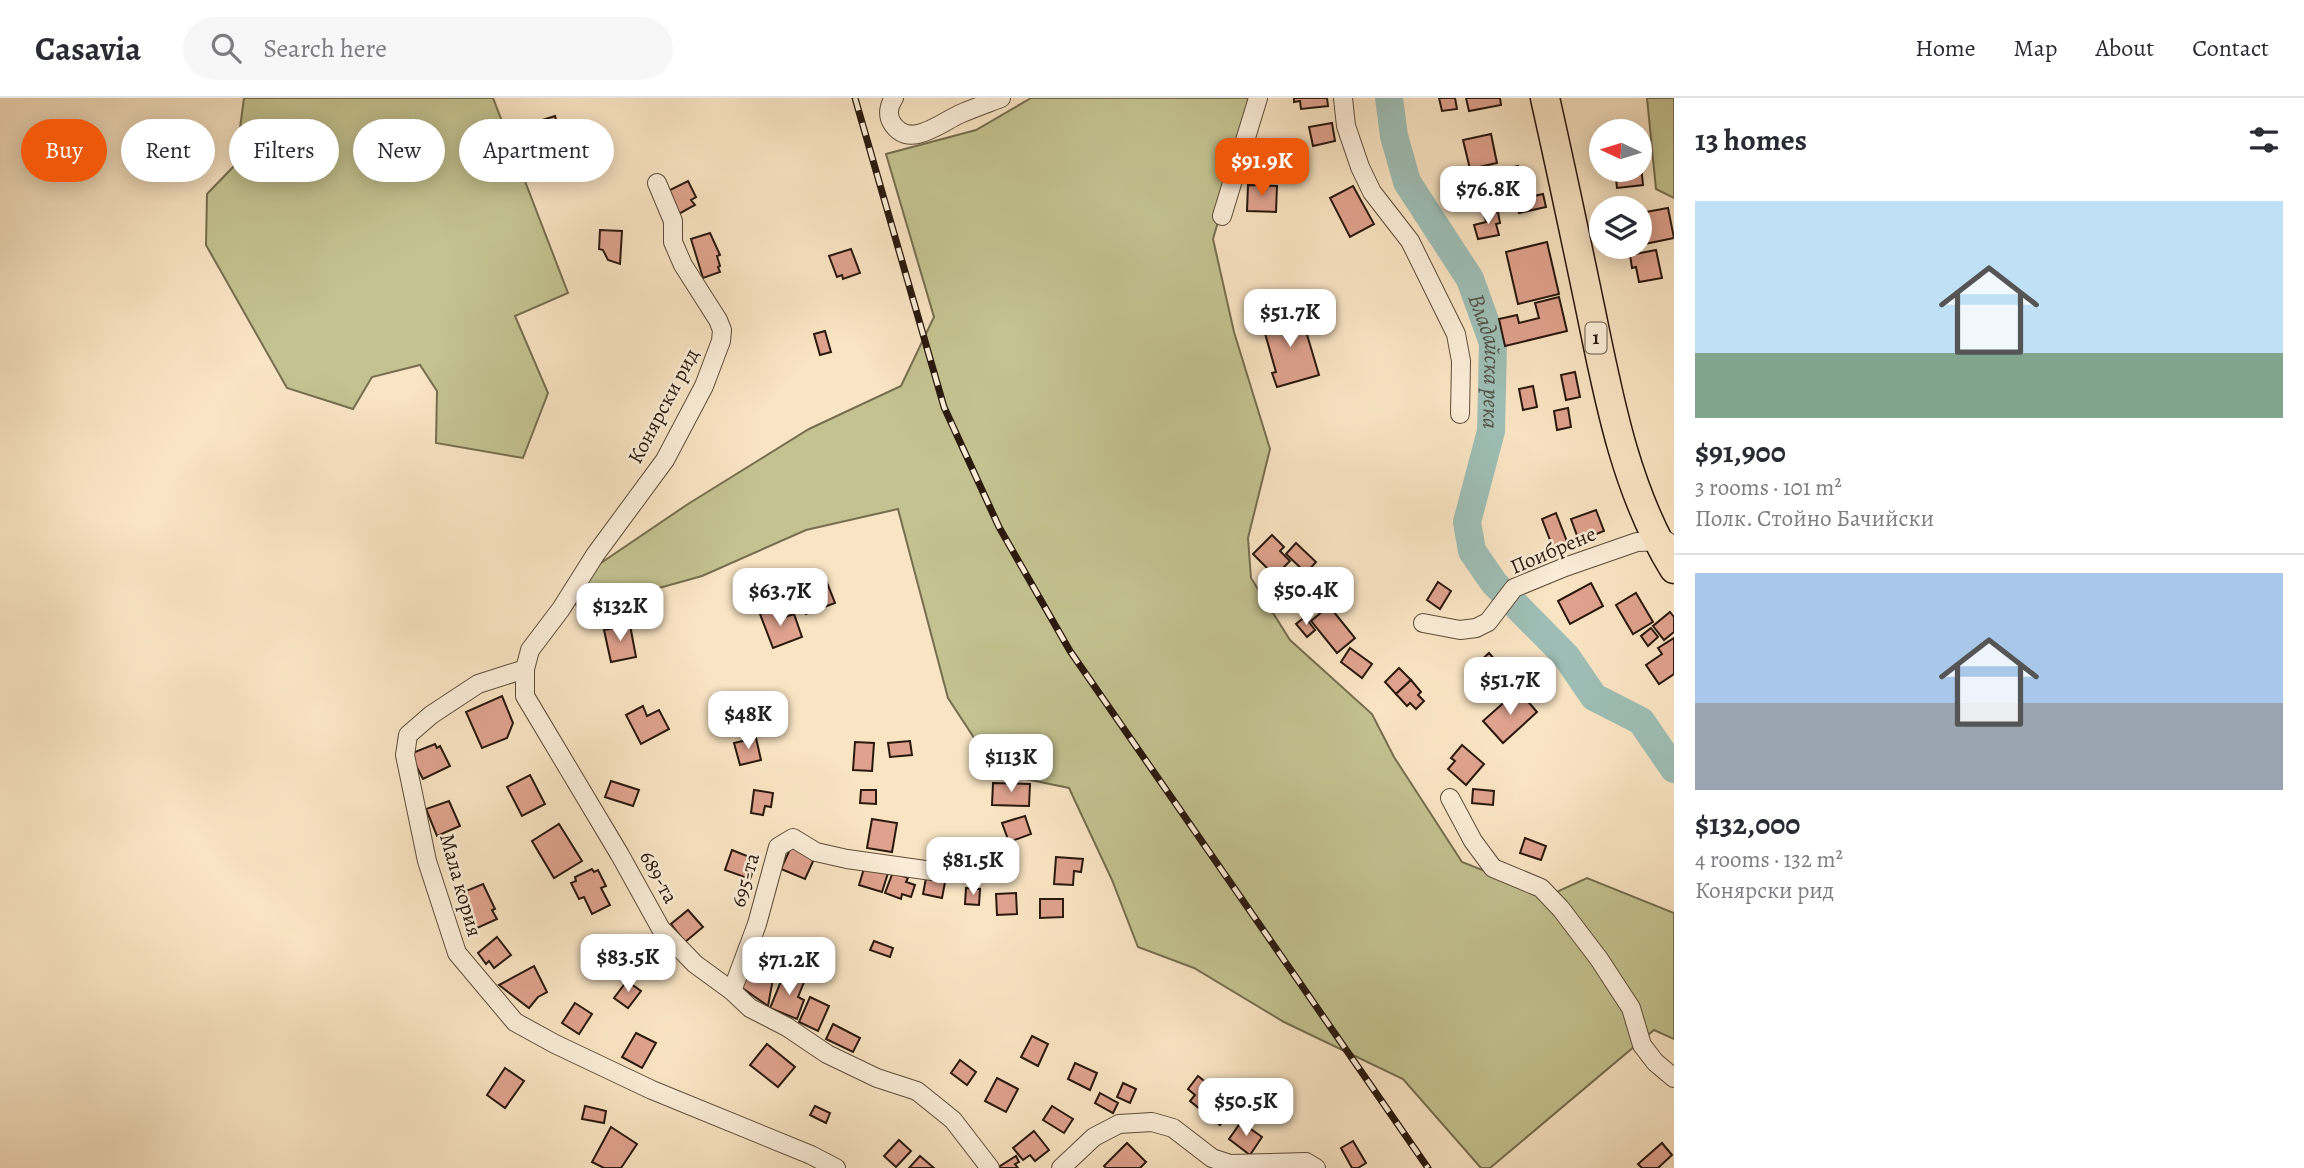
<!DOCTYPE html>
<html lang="en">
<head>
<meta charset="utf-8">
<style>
  body { margin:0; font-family:Alegreya,serif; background:#f7f7f7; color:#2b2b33; height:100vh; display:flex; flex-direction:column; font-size:26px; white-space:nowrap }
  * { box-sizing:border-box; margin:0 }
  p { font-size:23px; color:#7c7c81 }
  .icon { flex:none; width:38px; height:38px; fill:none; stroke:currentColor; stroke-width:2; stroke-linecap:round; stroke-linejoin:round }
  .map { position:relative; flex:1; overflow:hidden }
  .drawer { display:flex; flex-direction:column; background:#fff; width:630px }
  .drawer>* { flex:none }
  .top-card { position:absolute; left:21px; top:21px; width:665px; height:63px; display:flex; gap:14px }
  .needle { width:46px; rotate:274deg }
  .fabs { position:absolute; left:1589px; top:21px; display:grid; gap:14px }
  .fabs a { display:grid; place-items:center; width:63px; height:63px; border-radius:50%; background:#fff; box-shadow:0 4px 18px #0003; font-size:35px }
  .price { position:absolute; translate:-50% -60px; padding:0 16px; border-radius:14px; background:#fff; color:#222; font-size:23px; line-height:46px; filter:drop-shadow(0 2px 4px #0008) }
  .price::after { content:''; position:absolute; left:50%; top:42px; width:21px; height:16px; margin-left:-10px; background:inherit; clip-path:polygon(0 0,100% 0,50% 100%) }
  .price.current { background:#ea580c; color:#fff }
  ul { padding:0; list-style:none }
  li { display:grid; align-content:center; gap:14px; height:371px; padding:0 21px }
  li+li { border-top:2px solid #e1e1e2 }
  li span { display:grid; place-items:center; height:217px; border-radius:0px; color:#555 }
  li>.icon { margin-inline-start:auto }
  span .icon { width:126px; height:126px; fill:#fffc; stroke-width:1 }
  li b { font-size:30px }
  h2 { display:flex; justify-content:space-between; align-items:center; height:84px; padding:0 21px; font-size:30px }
  .chip { padding:0 24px; border-radius:32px; background:#fff; box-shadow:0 4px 18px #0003; font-size:24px; line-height:63px }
  .chip.current { background:#ea580c; color:#fff }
  header { display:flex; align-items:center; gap:42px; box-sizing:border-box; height:98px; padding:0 35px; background:#fff; border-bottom:2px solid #e1e1e2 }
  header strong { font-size:33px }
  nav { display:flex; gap:38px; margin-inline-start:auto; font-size:24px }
  .search { width:490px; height:63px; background:#f7f7f7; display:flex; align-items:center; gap:18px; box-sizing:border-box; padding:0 24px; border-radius:38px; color:#7c7c81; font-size:26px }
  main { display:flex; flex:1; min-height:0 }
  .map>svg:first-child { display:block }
  .green { fill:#c3c290; stroke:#766e4f; stroke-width:2 }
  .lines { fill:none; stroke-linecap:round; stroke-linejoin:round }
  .river { stroke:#9ebeb5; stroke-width:28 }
  .building { fill:#dfa28e; stroke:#2a190e; stroke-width:2 }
  .street-casing { stroke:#5e4c3b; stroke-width:20 }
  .primary-casing { stroke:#2a190e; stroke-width:31 }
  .street { stroke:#fbedd8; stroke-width:18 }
  .primary { stroke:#f9e4c3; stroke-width:28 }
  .rail-casing { stroke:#2a190e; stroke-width:7 }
  .rail { stroke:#fbedd8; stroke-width:4.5; stroke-dasharray:13; stroke-linecap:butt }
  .labels { text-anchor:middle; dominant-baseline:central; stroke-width:5; stroke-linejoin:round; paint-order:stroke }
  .shield { fill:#fbedd8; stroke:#69594b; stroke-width:2 }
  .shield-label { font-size:19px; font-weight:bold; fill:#2a190e }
  .street-label { font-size:21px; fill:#2a190e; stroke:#fbedd8 }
  .water-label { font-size:23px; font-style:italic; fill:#535348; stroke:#fbedd8 }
</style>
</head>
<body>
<header>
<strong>Casavia</strong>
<div class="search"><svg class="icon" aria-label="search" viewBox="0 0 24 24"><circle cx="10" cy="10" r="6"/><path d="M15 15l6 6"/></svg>Search here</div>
<nav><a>Home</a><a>Map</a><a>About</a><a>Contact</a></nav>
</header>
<main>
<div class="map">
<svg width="1674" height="1070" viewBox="0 0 1674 1070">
  <rect width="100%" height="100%" fill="#f9e4c3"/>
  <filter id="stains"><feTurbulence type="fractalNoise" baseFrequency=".00286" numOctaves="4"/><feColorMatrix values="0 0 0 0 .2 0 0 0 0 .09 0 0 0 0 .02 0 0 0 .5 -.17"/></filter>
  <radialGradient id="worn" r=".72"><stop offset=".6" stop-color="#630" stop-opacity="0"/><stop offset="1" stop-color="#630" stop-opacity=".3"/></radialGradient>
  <g class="green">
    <path d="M244,0H493L568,195L515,218L548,295L523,360L436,345L437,293L420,267L372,279L353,311L287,290L206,147L207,96L235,67Z"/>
    <path d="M1031,0H1254L1213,141L1234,234L1270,351L1248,440L1251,480L1290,542L1372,616L1394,659L1462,764L1548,798L1587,780L1674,815V941L1654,932L1490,1070H1481L1403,981L1284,924L1194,870L1138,849L1112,782L1069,690L997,675L948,600L898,411L806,432L702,478L580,512L564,490L688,406L809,331L901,288L934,219L886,56L976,32Z"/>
    <path d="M1647,0H1674V100L1656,91Z"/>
  </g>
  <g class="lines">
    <path class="river" id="s1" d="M1389,0L1394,38L1407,84L1470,181L1493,245L1491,333L1467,424L1472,453L1494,485L1566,558L1594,599L1641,623L1674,671"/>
  </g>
  <g class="building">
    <path d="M1294,0H1327L1328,8L1301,11L1300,3L1294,4Z"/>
    <path d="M1439,0H1455L1457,11L1442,13Z"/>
    <path d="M1466,0H1500L1501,7L1469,13Z"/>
    <path d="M555,18L561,37L543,43L536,24Z"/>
    <path d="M1332,25L1335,43L1313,48L1309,29Z"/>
    <path d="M1491,36L1497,65L1470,71L1463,42Z"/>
    <path d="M1297,49L1300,79L1275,82L1272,52Z"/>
    <path d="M1246,55L1262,57L1261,76L1244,74Z"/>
    <path d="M1640,58L1643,87L1617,90L1615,72H1640Z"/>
    <path d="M1518,68L1525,97L1484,106L1477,77Z"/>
    <path d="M688,83L696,99L691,102L695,107L675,118L664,95Z"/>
    <path d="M1248,87L1277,88L1276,114L1247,113Z"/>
    <path d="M1353,88L1374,126L1350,139L1330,100Z"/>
    <path d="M1543,96L1546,109L1519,115L1516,102Z"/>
    <path d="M1668,110L1674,140L1640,147V115Z"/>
    <path d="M1498,114L1500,125L1496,126L1499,137L1478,141L1474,127L1486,124L1484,117Z"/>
    <path d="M600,132L622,133L620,166L608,162L603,152L599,151Z"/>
    <path d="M710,135L720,157L717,158L720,168L718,169L720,174L703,180L691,141Z"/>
    <path d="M1547,144L1559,196L1518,206L1506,154Z"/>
    <path d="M851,151L860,175L843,181L842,177L837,179L829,158Z"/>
    <path d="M1656,152L1662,180L1639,184L1636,169L1632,170L1630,157Z"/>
    <path d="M1559,199L1567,233L1505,248L1499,221L1517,217L1519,225L1539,220L1535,205Z"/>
    <path d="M1300,213L1319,277L1277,289L1272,275L1276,274L1262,225Z"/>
    <path d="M825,233L831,254L820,257L814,236Z"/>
    <path d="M1575,274L1580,299L1566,302L1561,277Z"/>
    <path d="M1533,288L1537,309L1523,312L1519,291Z"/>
    <path d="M1568,310L1571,329L1557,332L1554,313Z"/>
    <path d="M1596,412L1604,433L1579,443L1571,421Z"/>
    <path d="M1556,415L1569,449L1555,455L1542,421Z"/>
    <path d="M1272,437L1284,449L1280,453L1290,463L1275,478L1253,456Z"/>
    <path d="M1296,445L1316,464L1306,475L1286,456Z"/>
    <path d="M824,477L835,505L806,516L795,488Z"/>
    <path d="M1438,484L1451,493L1440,511L1427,502Z"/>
    <path d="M1591,485L1603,508L1570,526L1558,503Z"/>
    <path d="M1636,495L1653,524L1633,536L1616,507Z"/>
    <path d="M1329,508L1355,540L1337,555L1311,523Z"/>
    <path d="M778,509L782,520L794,516L802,539L773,550L760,516Z"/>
    <path d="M1670,514L1674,519V534L1664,542L1653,528Z"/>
    <path d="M1305,519L1315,532L1307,539L1296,526Z"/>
    <path d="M630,527L636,559L611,564L604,532Z"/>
    <path d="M1651,530L1658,539L1648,548L1641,538Z"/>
    <path d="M1674,540V576L1659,586L1646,567L1662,556L1658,550Z"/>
    <path d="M1350,550L1372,566L1362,580L1341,564Z"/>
    <path d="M1489,555L1503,571L1491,583L1493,585L1485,593L1468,574Z"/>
    <path d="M1399,570L1411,582L1396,596L1385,584Z"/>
    <path d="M1411,582L1421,594L1418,597L1424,603L1416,611L1410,605L1407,608L1396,596Z"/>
    <path d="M1518,592L1537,614L1503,645L1483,623Z"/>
    <path d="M502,598L513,625L507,640L482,650L466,614Z"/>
    <path d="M643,608L647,618L659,612L669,631L641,646L626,617Z"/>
    <path d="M756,640L761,662L740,667L734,645Z"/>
    <path d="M910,643L912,657L890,659L888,645Z"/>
    <path d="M855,644L874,645L872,673L853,672Z"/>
    <path d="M435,646L437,650L440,648L450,668L423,681L410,656Z"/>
    <path d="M1462,647L1484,666L1466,687L1448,671L1455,663L1451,660Z"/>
    <path d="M530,677L545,706L522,718L507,689Z"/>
    <path d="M611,683L639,692L633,708L605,699Z"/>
    <path d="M993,685L1030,686L1029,708L992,707Z"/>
    <path d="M1473,691L1494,693L1493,707L1472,705Z"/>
    <path d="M754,692L773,695L771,709L765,708L763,717L751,715Z"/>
    <path d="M861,692H876V706L860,705Z"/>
    <path d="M449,703L460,728L437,738L426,711Z"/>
    <path d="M1025,718L1031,736L1009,744L1002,725Z"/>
    <path d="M872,721L897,725L892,754L867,750Z"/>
    <path d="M559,726L582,763L554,780L532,743Z"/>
    <path d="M1525,740L1546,748L1541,762L1520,755Z"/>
    <path d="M791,749L815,759L805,781L781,771Z"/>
    <path d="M732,752L757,762L750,781L725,772Z"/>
    <path d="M1056,759L1083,761L1081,774L1074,773L1073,787L1054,786Z"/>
    <path d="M865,767L888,775L882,794L859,787Z"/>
    <path d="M592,771L594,774L598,772L606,788L601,790L610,807L592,816L584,799L579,801L571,785L576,783L575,779Z"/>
    <path d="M893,774L908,780L906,784L915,787L911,799L902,796L901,801L885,795Z"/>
    <path d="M927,775L946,779L942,800L923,796Z"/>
    <path d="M483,786L495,811L492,812L497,821L475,831L459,796Z"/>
    <path d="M966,790L980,791L979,807L965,806Z"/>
    <path d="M1016,795L1017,816L997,817L996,796Z"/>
    <path d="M1040,801H1063V819L1040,820Z"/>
    <path d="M688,812L703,829L685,844L671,826Z"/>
    <path d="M497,839L511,857L494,870L489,863L486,866L478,855Z"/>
    <path d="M874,843L893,850L890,859L870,852Z"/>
    <path d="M534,868L547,894L538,899L529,910L499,887Z"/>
    <path d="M747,868L753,870L752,876L773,881L768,908L741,889Z"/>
    <path d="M784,876L804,884L798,899L804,902L797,921L770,910Z"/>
    <path d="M627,883L641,893L628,910L614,900Z"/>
    <path d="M810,899L829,908L818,933L799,924Z"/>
    <path d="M575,905L592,916L579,936L562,925Z"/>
    <path d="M833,926L860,940L853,954L826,941Z"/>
    <path d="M636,935L656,945L642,970L622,959Z"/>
    <path d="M1032,938L1048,946L1038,968L1021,959Z"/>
    <path d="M767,946L795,969L778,989L750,967Z"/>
    <path d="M960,962L976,974L967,987L951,975Z"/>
    <path d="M1075,965L1097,975L1090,992L1068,981Z"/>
    <path d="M505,970L524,983L505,1010L487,997Z"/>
    <path d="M1198,978L1235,1008L1220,1027L1190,1003L1195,997L1188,991Z"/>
    <path d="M997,980L1018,991L1006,1014L985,1003Z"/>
    <path d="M1123,985L1136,991L1130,1005L1117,999Z"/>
    <path d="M1100,995L1118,1005L1113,1015L1095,1005Z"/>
    <path d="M585,1008L606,1013L604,1025L582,1021Z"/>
    <path d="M815,1008L830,1015L826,1025L810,1017Z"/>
    <path d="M1052,1008L1073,1021L1064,1035L1043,1022Z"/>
    <path d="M1241,1024L1262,1039L1250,1057L1229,1041Z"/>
    <path d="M611,1029L637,1046L621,1070H604L592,1064Z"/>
    <path d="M1034,1033L1049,1052L1035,1063L1030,1057L1023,1062L1013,1050Z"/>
    <path d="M899,1042L911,1053L896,1069L884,1058Z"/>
    <path d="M1353,1043L1366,1065L1358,1070H1352L1341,1050Z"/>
    <path d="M1127,1045L1146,1064L1140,1070H1106L1104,1068Z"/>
    <path d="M1662,1045L1672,1057L1658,1070H1642L1638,1066Z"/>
    <path d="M920,1058L934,1070H909Z"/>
    <path d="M1016,1058L1019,1064L1015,1066L1018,1070H997Z"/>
  </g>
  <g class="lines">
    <g class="street-casing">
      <g id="street">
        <path d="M894,0C889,7 887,17 892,25C909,52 940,25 960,16C974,10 988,5 1001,0"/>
        <path d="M1343,0L1346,28L1360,69L1372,94L1410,143L1456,236L1461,263L1460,316"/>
        <path d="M657,85L673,123V144L683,167L718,222L722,232L721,243L704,288L665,362L595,457L561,511L530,552L525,571V598L620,757L661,831L695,866L732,893L750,910L787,929L827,956L877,980L917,993L953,1022L990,1070"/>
        <path d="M1222,118L1258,0"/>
        <path d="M1423,525L1460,532L1476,530L1488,524L1514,490L1565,469L1637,444L1667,443"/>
        <path d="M525,571L478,586L431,617L408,637L405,657L427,763L457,855L515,924L555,946L652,992L811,1057L836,1070"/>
        <path d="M1450,700L1473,743L1493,770L1541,790L1561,811L1599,861L1631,910L1642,947L1655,964L1674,980"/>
        <path d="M732,893L757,826L778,749L793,740L816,754L847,761L932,773L960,755"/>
        <path d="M1061,1070L1094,1039L1119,1026L1152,1024L1173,1030L1212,1060L1230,1066L1306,1064L1316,1070"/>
      </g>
    </g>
    <g class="primary-casing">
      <path id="primary" d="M1545,0C1561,71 1576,142 1591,214C1609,302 1626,393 1674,471"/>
    </g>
    <use href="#street" class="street"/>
    <use href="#primary" class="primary"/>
    <g class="rail-casing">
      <path id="rail" d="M855,0L944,309L999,429L1070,553L1428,1070"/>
    </g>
    <use href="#rail" class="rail"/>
  </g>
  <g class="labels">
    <rect class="shield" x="1585.5" y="224.5" width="21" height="31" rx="5"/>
    <g class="shield-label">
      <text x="1596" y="240">1</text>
    </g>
    <g class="street-label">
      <text transform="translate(663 308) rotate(-62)">Конярски рид</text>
      <text transform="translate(1553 452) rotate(-23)">Поибрене</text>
      <text transform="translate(659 779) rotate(61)">689-та</text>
      <text transform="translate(745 782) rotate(-74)">695-та</text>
      <text transform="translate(461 787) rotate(74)">Мала кория</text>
    </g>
    <g class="water-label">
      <text stroke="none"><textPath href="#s1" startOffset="287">Владайска река</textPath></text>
    </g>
  </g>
  <rect width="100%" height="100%" filter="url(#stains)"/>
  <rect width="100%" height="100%" fill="url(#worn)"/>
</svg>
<div class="fabs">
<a><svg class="needle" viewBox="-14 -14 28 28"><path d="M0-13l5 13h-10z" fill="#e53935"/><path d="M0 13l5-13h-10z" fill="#7c7c81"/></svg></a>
<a><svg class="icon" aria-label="layers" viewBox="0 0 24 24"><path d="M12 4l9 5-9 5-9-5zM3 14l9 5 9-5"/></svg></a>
</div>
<b class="price current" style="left:1262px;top:100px">$91.9K</b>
<b class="price" style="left:1488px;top:128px">$76.8K</b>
<b class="price" style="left:1290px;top:251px">$51.7K</b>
<b class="price" style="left:1306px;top:529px">$50.4K</b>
<b class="price" style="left:780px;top:530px">$63.7K</b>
<b class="price" style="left:620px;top:545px">$132K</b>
<b class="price" style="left:1510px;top:619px">$51.7K</b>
<b class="price" style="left:748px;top:653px">$48K</b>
<b class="price" style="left:1011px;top:696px">$113K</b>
<b class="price" style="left:973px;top:799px">$81.5K</b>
<b class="price" style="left:628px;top:896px">$83.5K</b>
<b class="price" style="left:789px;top:899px">$71.2K</b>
<b class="price" style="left:1246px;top:1040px">$50.5K</b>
<div class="top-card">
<a class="chip current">Buy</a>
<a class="chip">Rent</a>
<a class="chip">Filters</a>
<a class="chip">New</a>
<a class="chip">Apartment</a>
</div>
</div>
<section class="drawer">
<h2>13 homes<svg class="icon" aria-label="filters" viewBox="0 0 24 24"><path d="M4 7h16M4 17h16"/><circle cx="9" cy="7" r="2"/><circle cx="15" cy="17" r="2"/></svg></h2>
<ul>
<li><span style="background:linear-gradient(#bfe0f5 70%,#7fa58c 0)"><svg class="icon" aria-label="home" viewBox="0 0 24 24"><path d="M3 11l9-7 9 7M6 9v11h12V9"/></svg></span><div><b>$91,900</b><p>3 rooms · 101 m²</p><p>Полк. Стойно Бачийски</p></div></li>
<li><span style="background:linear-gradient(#a9c7e8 60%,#9aa5b1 0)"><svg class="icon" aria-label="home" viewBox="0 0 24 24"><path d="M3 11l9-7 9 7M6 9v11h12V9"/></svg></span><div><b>$132,000</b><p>4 rooms · 132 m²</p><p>Конярски рид</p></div></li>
</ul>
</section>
</main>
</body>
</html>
